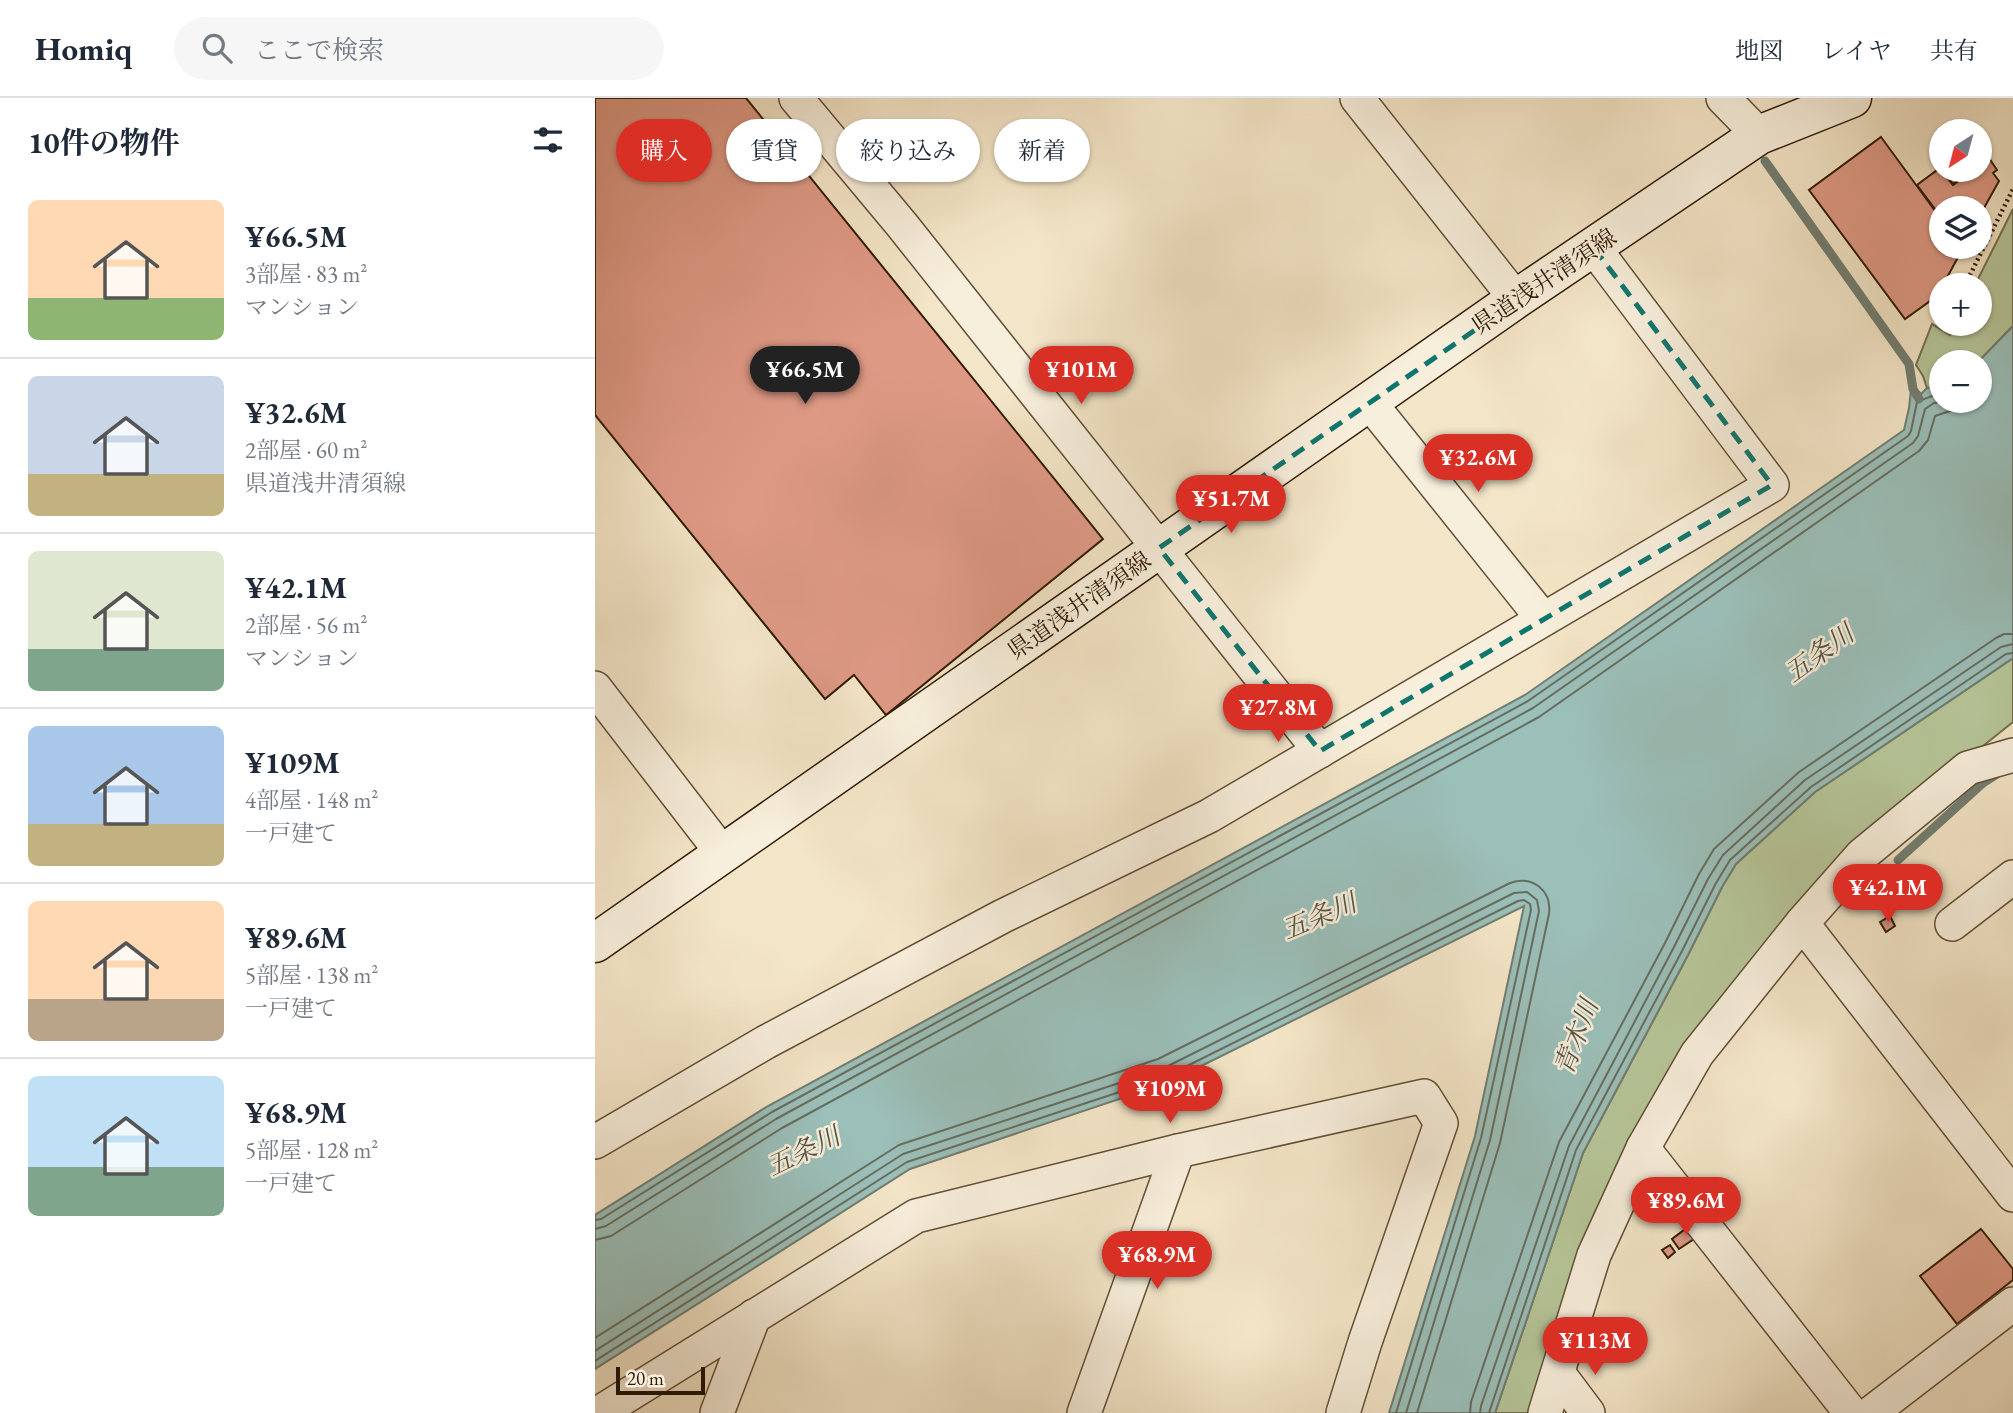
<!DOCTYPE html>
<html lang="ja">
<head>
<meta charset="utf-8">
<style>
  body { margin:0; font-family:"EB Garamond","Noto Serif JP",serif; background:#f6f6f7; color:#1f2937; height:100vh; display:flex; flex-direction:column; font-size:26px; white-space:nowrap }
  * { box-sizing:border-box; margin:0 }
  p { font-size:23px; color:#747a83 }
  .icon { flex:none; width:38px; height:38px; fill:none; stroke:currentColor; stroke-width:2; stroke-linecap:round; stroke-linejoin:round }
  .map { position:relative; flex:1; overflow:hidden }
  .drawer { display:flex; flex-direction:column; background:#fff; width:595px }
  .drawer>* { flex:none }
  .guide { position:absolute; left:21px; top:21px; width:665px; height:63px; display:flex; gap:14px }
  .needle { width:46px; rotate:216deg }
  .fabs { position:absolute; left:1334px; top:21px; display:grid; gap:14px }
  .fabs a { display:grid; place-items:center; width:63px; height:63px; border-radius:50%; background:#fff; box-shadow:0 2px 5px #0004; font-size:35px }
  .scale { position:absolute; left:21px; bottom:18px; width:89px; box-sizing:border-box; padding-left:7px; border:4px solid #311b05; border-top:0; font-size:19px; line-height:24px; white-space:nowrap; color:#311b05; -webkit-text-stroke:5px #f7eedb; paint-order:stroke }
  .price { position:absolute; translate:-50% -60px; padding:0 16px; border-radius:24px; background:#d93025; color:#fff; font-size:23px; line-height:46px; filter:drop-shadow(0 2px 4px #0008) }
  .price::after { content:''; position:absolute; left:50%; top:42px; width:21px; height:16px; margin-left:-10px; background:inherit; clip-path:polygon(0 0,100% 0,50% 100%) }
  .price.current { background:#222; color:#fff }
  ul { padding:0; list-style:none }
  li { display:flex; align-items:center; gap:21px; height:175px; padding:0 28px }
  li+li { border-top:2px solid #e0e1e3 }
  li span { display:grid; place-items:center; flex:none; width:196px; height:140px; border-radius:10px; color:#555 }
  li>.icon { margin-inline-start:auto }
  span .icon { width:84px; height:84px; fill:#fffc; stroke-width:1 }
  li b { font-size:30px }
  h2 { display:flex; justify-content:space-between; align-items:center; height:84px; padding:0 28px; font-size:30px }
  .tag { padding:0 24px; border-radius:32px; background:#fff; box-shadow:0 2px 5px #0004; font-size:24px; line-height:63px }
  .tag.current { background:#d93025; color:#fff }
  header { display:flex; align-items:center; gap:42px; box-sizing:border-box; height:98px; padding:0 35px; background:#fff; border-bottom:2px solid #e0e1e3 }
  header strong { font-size:33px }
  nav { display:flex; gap:38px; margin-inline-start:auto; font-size:24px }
  .search { width:490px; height:63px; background:#f6f6f7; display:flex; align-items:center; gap:18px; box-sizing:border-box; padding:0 24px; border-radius:38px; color:#747a83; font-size:26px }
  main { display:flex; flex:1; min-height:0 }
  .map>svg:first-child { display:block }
  .green { fill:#b6c699; stroke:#74704f; stroke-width:2 }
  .water { fill:#9bbfb9; stroke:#717d71; stroke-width:2 }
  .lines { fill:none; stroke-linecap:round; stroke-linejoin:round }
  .shore { stroke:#666d5f; stroke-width:2 }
  .stream { stroke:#717d71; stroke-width:9 }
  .building { fill:#de9985; stroke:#311b05; stroke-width:2 }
  .minor-casing { stroke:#624e36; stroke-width:36 }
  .secondary-casing { stroke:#311b05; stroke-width:41 }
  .path { stroke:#311b05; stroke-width:4.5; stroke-dasharray:2 3.5; stroke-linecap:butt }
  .minor { stroke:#f7eedb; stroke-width:33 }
  .secondary { stroke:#f7eedb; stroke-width:38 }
  .marked { fill:none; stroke:#0f766e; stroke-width:5; stroke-dasharray:14 9; stroke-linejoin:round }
  .labels { text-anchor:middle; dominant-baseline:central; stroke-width:5; stroke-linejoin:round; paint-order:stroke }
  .street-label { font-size:24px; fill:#311b05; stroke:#f7eedb }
  .water-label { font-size:26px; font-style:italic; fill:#565444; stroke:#f7eedb }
</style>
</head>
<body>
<header>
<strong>Homiq</strong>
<div class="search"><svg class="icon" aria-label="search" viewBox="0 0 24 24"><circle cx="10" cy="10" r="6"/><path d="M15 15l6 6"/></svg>ここで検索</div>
<nav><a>地図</a><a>レイヤ</a><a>共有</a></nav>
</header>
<main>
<section class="drawer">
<h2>10件の物件<svg class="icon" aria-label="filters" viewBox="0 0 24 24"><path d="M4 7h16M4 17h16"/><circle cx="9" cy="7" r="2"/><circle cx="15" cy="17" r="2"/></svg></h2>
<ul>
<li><span style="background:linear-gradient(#ffd9b3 70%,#8fb573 0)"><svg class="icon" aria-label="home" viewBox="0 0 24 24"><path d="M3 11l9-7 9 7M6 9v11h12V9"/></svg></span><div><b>¥66.5M</b><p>3部屋 · 83 m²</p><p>マンション</p></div></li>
<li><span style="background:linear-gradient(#c9d6e8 70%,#c2b280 0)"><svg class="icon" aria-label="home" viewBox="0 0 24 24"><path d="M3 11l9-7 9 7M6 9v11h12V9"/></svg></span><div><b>¥32.6M</b><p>2部屋 · 60 m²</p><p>県道浅井清須線</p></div></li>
<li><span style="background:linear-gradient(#dfe7d0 70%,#7fa58c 0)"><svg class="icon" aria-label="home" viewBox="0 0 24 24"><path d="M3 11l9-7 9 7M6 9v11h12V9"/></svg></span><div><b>¥42.1M</b><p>2部屋 · 56 m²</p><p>マンション</p></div></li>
<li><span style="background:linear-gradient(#a9c7e8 70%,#c2b280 0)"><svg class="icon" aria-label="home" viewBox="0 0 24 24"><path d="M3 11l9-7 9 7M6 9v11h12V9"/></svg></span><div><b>¥109M</b><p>4部屋 · 148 m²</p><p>一戸建て</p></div></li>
<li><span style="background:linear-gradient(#ffd9b3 70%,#b9a48a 0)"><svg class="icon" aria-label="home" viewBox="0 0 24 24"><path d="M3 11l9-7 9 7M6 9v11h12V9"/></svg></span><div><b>¥89.6M</b><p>5部屋 · 138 m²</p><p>一戸建て</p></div></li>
<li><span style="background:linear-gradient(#bfe0f5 65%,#7fa58c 0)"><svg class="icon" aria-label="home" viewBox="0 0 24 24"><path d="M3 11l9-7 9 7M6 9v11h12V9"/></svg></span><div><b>¥68.9M</b><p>5部屋 · 128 m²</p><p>一戸建て</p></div></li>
</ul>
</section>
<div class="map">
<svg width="1418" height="1315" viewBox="0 0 1418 1315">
  <rect width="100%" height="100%" fill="#f3e5c7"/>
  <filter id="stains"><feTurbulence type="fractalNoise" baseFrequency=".00286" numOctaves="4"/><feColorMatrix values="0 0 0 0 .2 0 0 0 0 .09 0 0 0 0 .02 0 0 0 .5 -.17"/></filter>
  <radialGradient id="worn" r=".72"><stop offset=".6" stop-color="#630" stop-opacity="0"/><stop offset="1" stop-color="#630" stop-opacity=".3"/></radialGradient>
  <g class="green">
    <path d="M1418,111V228L1383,264H1346V289L1332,290L1328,278L1321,267L1337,226L1355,237L1361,226H1384V187H1380Z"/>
    <path d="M1418,560V624L1273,740L1090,952L942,1315H900L988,1055L1093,857L1127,789L1141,766L1220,694Z"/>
  </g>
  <path class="water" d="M1418,228V560L1220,694L1141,766L1127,789L1093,857L988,1055L900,1315H794L880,1038L929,808L572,985L315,1071L0,1271V1117L173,1008L930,597L1309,332L1314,310L1316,292L1320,290L1326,296L1332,290L1346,289V303H1384L1383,264Z"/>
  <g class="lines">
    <g class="shore">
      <path d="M0,1122L6,1121L177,1014L933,603L1313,338L1316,333L1322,304C1331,301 1336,297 1346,296"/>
      <path d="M0,1131L11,1128L181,1021L938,610L1318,345L1323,338L1330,311L1339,305L1352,303"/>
      <path d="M0,1142L16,1138L187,1030L944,619L1324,353L1333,342L1340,318L1358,312L1367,303"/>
      <path d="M0,1240L304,1047L563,961L915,785C937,777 957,792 954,816L905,1045L822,1315"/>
      <path d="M0,1253L308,1056L567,971L919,795L932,794L942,802L944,813L895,1042L811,1315"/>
      <path d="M0,1263L312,1064L570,979L923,803L929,802L935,806L936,812L886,1040L801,1315"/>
      <path d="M875,1315L876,1304L964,1044L1070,845L1104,776L1119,751L1204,674L1401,540L1409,536H1418"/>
      <path d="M885,1315L886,1308L974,1048L1079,849L1113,781L1128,757L1210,682L1406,549L1418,546"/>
      <path d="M894,1315L981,1052L1087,853L1121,785L1135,762L1216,689L1411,556L1418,555"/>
    </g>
    <g class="stream">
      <path d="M1170,63L1314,266L1318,291L1324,301"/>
      <path d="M1303,762L1388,685L1402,676"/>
    </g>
  </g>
  <g class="building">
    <path d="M0,0H151L508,441L291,617L259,577L230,601L0,317Z"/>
    <path d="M1286,39L1346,121V149L1368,150L1342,198L1310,221L1214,92Z"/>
    <path d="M1384,50L1393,60L1384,66Z"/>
    <path d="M1394,60L1402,72L1398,75L1404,83L1384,119V110H1346V119L1322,87L1345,70L1358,87L1378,72H1384V67Z"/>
    <path d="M1347,72H1377L1358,86Z"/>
    <path d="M1295,818L1300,828L1291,834L1285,824Z"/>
    <path d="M1097,1126L1105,1137L1084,1151L1077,1141Z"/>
    <path d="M1386,1131L1418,1171V1182L1362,1226L1325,1178Z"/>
    <path d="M1075,1147L1080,1154L1073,1160L1067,1152Z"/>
  </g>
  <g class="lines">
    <g class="minor-casing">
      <g id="minor">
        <path d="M201,0L307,127L725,653"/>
        <path d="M762,0L921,201"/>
        <path d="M1128,0L1164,37"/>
        <path d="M775,305L948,521"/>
        <path d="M0,590L128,756"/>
        <path d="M1207,825L1418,1097"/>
        <path d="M1357,826L1418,779"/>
        <path d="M0,1044L171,944L408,818L614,718L1177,387L999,150"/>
        <path d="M1048,1050L1256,1315"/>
        <path d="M963,1275L993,1315"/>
        <path d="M4,1315L321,1118L583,1053L829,998L846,1025L770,1244L748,1315"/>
        <path d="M122,1315L159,1218"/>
        <path d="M489,1315L583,1053"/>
        <path d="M950,1315L999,1157L1048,1050L1102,956L1207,825L1267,757L1373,670L1418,657"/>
        <path d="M1276,1315L1418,1206"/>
      </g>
    </g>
    <g class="secondary-casing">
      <path id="secondary" d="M0,845L921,201L1164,37L1257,0"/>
    </g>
    <g class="path">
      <path d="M1370,187L1418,91"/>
      <path d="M1349,229L1351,226"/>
    </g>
    <use href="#minor" class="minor"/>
    <use href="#secondary" class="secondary"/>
  </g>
  <path class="marked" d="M999,150L1177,387L725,653L564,450Z"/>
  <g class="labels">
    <g class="street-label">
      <text transform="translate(949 183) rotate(-34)">県道浅井清須線</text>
      <text transform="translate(484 507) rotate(-35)">県道浅井清須線</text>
    </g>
    <g class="water-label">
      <text transform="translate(1224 555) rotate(-36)">五条川</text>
      <text transform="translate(724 818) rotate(-23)">五条川</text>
      <text transform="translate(981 939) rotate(-69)">青木川</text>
      <text transform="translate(208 1053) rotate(-26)">五条川</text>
    </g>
  </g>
  <rect width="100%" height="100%" filter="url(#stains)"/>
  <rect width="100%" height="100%" fill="url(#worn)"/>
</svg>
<div class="fabs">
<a><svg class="needle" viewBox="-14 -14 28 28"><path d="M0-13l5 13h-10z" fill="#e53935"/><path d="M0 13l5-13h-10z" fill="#747a83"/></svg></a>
<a><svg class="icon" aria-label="layers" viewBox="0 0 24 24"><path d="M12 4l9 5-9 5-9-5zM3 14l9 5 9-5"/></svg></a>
<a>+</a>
<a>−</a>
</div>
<div class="scale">20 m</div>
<b class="price current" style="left:210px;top:308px">¥66.5M</b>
<b class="price" style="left:486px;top:308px">¥101M</b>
<b class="price" style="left:883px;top:396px">¥32.6M</b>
<b class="price" style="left:636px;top:437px">¥51.7M</b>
<b class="price" style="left:683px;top:646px">¥27.8M</b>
<b class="price" style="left:1293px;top:826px">¥42.1M</b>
<b class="price" style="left:575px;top:1027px">¥109M</b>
<b class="price" style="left:1091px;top:1139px">¥89.6M</b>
<b class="price" style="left:562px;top:1193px">¥68.9M</b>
<b class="price" style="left:1000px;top:1279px">¥113M</b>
<div class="guide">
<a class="tag current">購入</a>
<a class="tag">賃貸</a>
<a class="tag">絞り込み</a>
<a class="tag">新着</a>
</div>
</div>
</main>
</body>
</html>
